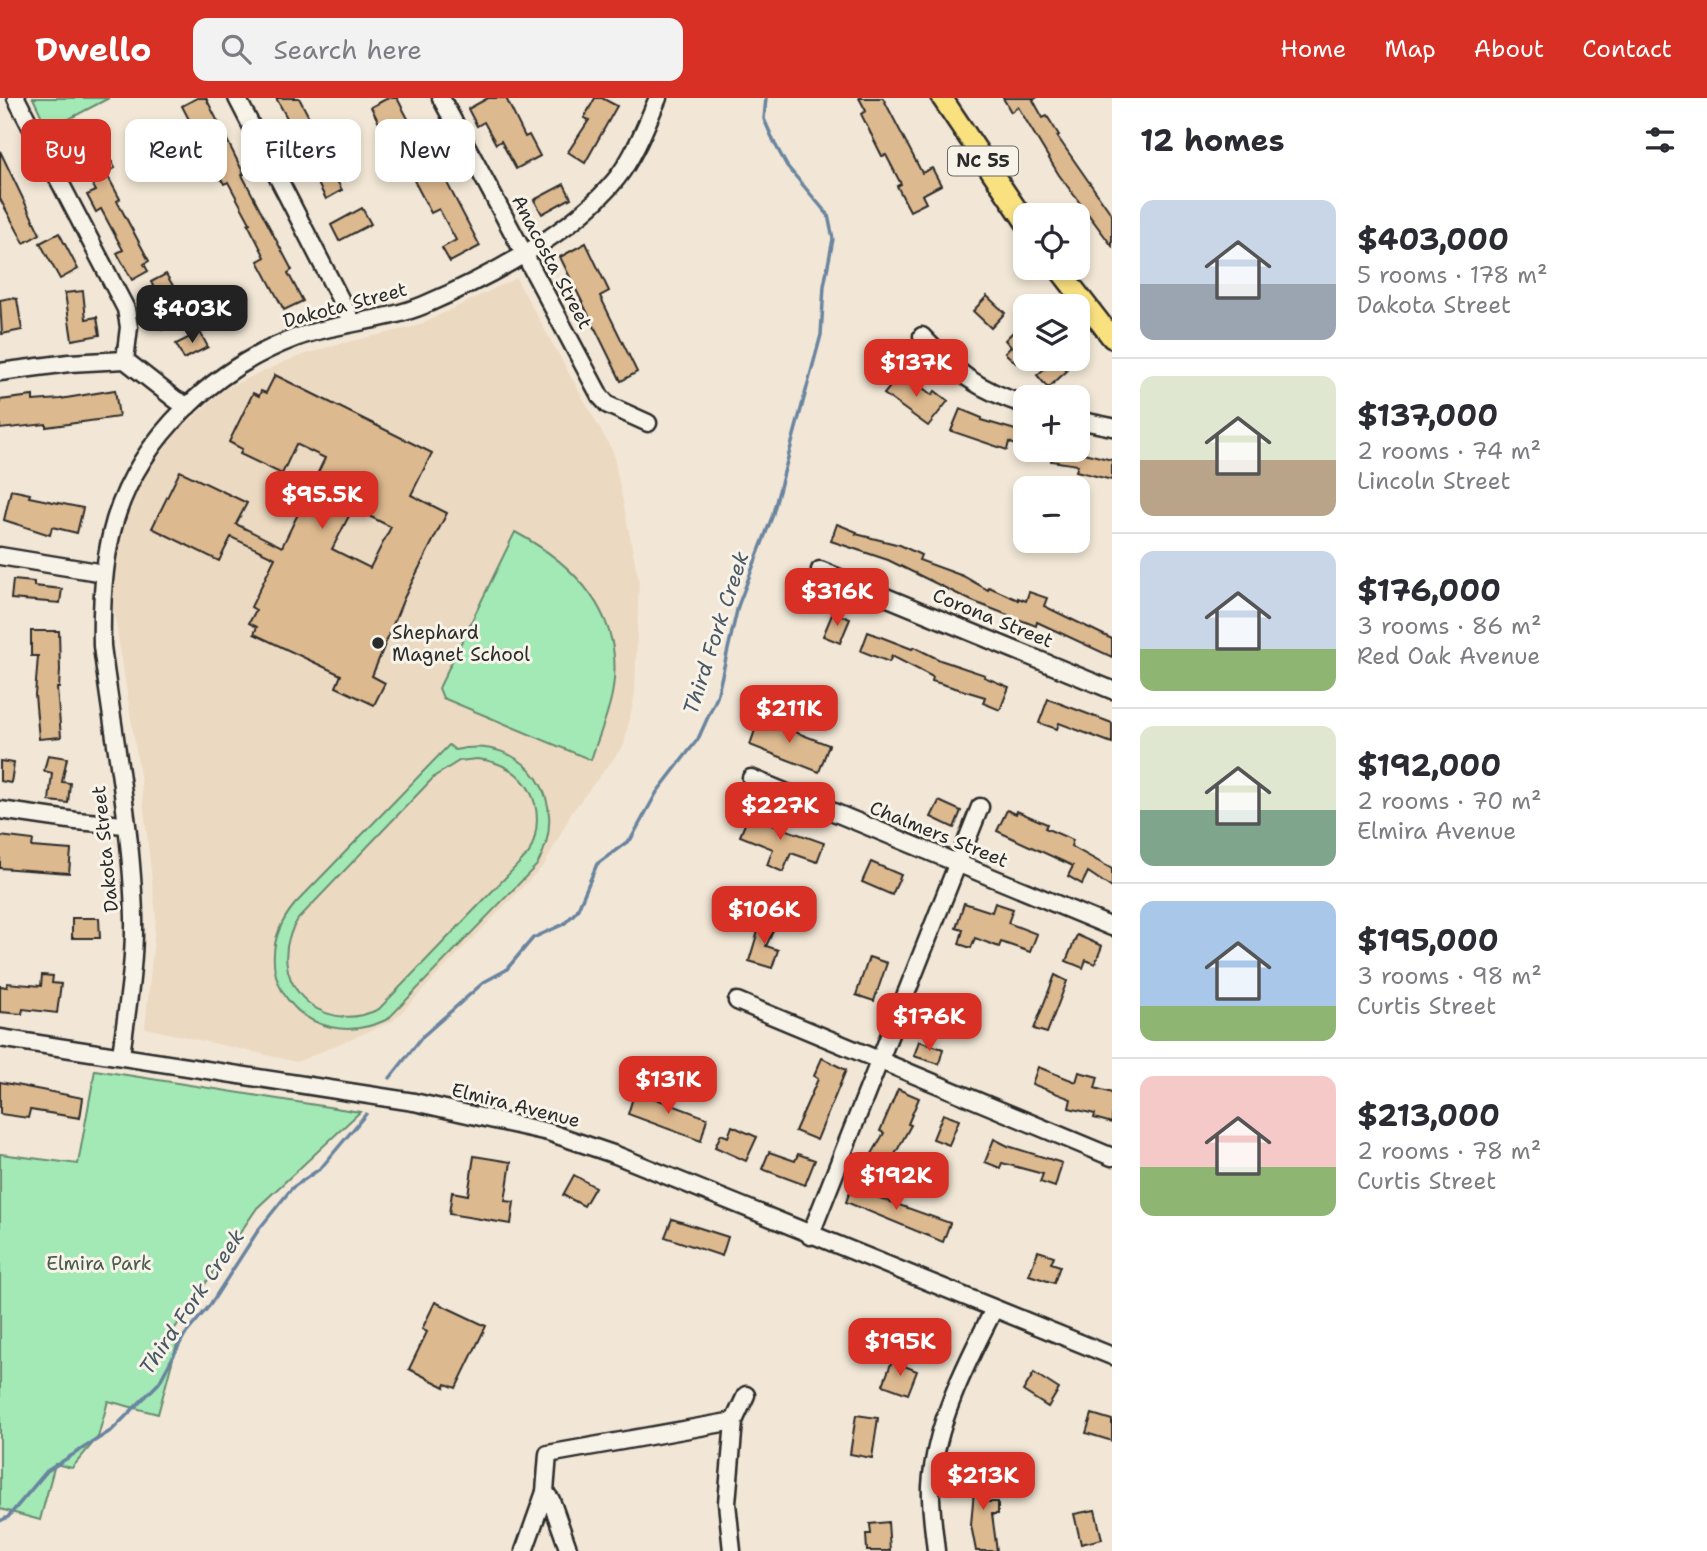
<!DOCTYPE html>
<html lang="en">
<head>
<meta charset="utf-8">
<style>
  body { margin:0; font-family:"Shantell Sans",sans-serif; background:#f2f2f3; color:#2b2b33; height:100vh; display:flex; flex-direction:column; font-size:26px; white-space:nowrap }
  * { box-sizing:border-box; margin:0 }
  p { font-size:23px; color:#7c7c81 }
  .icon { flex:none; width:38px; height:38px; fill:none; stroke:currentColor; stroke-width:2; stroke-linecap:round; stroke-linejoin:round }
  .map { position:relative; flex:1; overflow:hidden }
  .panel { display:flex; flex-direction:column; background:#fff; width:595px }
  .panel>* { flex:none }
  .banner { position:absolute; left:21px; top:21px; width:665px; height:63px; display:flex; gap:14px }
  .controls { position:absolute; left:1013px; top:105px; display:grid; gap:14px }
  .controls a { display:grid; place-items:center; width:77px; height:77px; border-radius:14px; background:#fff; box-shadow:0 4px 10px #0003; font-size:35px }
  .price { position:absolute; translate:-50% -60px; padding:0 16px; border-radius:14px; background:#d93025; color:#fff; font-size:23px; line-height:46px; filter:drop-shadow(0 2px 4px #0008) }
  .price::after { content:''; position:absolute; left:50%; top:42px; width:21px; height:16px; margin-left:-10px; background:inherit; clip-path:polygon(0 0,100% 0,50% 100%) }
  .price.active { background:#222; color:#fff }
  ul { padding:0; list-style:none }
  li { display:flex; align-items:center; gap:21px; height:175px; padding:0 28px }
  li+li { border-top:2px solid #e1e1e2 }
  li span { display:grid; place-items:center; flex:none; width:196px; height:140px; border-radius:14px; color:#555 }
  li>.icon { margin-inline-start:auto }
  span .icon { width:84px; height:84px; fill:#fffc; stroke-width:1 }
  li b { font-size:30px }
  h2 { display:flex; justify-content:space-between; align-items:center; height:84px; padding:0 28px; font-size:30px }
  .pill { padding:0 24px; border-radius:14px; background:#fff; box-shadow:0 4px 10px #0003; font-size:24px; line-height:63px }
  .pill.active { background:#d93025; color:#fff }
  header { display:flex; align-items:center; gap:42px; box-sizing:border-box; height:98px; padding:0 35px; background:#d93025; color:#fff }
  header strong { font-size:33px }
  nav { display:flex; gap:38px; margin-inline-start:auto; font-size:24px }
  .search { width:490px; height:63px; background:#f2f2f3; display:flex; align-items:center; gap:18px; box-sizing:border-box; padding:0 24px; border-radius:14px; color:#7c7c81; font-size:26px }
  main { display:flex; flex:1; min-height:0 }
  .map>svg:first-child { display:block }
  .built { fill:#ecd9c1 }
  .green { fill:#a3e9b6; stroke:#678a70; stroke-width:2; fill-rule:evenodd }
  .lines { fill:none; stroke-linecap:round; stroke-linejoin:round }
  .stream { stroke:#69849f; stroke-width:3.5 }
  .building { fill:#ddb98f; stroke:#2b2b2b; stroke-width:2; fill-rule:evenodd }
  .minor-casing { stroke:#2b2b2b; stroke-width:21 }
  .major-casing { stroke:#2b2b2b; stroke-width:24 }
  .minor { stroke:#f7f3e8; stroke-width:16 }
  .major { stroke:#fae180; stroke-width:19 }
  .poi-dot { fill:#2b2b2b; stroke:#f7f3e8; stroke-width:2.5 }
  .labels { text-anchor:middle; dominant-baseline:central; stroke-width:6; stroke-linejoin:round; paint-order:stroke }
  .shield { fill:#f7f3e8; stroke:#686764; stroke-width:2 }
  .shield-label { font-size:18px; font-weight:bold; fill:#2b2b2b }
  .street-label { font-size:19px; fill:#2b2b2b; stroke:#f7f3e8 }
  .poi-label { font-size:19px; fill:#2b2b2b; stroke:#f7f3e8; text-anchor:start }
  .park-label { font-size:19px; fill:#495a4e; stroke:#f7f3e8 }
  .water-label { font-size:21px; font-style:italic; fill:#4a5865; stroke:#f7f3e8 }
</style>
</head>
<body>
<header>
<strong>Dwello</strong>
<div class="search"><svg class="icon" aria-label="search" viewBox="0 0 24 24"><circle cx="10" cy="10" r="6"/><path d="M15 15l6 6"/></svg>Search here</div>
<nav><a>Home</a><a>Map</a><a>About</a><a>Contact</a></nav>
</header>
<main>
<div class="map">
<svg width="1112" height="1453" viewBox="0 0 1112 1453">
  <rect width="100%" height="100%" fill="#f2e7d6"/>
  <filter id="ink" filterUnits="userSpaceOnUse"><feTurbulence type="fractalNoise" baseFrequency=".0143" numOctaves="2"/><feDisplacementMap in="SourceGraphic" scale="14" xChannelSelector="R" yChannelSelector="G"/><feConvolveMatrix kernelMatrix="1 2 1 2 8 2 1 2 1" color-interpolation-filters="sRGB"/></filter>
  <g filter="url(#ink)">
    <path class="built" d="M516,180L613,354L639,483L635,596L624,647L572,714L545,766L393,923L297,964L145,930L156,819L141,684L111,495L121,432L144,378L177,334L224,291L291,261L335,247L417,228Z"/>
    <g class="green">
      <path d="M33,0H109L48,32Z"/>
      <path d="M515,434C575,466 624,517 613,590C610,614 598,639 591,662L443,600L439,590Z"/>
      <path d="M449,647L455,652C528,636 572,704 537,767L388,921C308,960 237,875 295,806ZM477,661C528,666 550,710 529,755L379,911C318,941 261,878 298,821L435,678L459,663Z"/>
      <path d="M95,972L360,1014L257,1110L169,1239L178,1242L158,1316L108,1303L98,1339L72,1370L55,1366L40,1422L0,1411V1056L78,1066Z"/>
    </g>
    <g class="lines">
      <g class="stream">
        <path d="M390,980L423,938L484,884L506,872L533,840L564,826L577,813L597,766L631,741L657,694L698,641L717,599L738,508L772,419L821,237L824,188L833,141L828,117L787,68L775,46L764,21L766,0"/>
        <path d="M0,1423L8,1419L47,1373L112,1332L159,1285L184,1238L210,1207L259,1131L292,1090L321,1070L366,1016"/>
      </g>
    </g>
    <g class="building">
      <path d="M197,0H206L244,76L242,77L292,172L288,175L303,203L284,212L258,163L265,159L248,126L250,125L228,84L224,86L208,56L204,58L196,42L199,41L182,8Z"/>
      <path d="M276,0H299L320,40L303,49Z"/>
      <path d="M388,0H397L414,32L416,31L431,59L433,58L480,148L450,164L442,150L456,142L439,111L431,115L408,71L414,68L390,24L381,29L371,9Z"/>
      <path d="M488,0H506L525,39L529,37L540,58L516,71L501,43L496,46L484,24L477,28L468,11Z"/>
      <path d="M595,0H602L617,8L585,65L568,54L589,22L584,20Z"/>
      <path d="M859,0H883L922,75L932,70L941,87L922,97L926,105L910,113L897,88L901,86L886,57L882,58L861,16L866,13Z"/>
      <path d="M1003,0H1036L1033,2L1043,20L1047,18L1059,37L1057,38L1112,117V148L1059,77L1018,9L1011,14Z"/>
      <path d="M78,23L99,61L108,56L115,70L106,75L120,101L117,103L149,163L144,166L148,173L132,182L117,155L123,152L101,111L96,114L87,97L96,93L63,31Z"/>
      <path d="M0,53L40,136L24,145L0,101Z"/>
      <path d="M326,62L342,92L326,101L310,70Z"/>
      <path d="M564,86L571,100L542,116L534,102Z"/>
      <path d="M362,110L371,126L339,143L331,127Z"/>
      <path d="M59,135L78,171L60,181L40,145Z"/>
      <path d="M586,145L609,193L600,198L637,274L621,283L560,159Z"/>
      <path d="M166,176L175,191L170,193L185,220L162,232L154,217L165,211L151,184Z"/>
      <path d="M83,193L86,221L97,219L100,237L72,242L65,195Z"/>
      <path d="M987,198L1005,215L991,230L973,213Z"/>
      <path d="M10,200L17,201L22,232L2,236L0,202Z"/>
      <path d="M1020,227L1026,233V255L1016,265L1005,255L1011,249L1005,242Z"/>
      <path d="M200,234L208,249L184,261L176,246Z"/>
      <path d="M1056,261L1067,273L1048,290L1037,277Z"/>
      <path d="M902,274L932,297L935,293L948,303L928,328L884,296Z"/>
      <path d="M275,277L432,355L411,397L447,415L404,500L372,578L385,585L374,607L336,589L341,577L254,536L257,529L249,525L256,512L251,509L275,460L231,439L219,463L152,430L180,373L247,405L236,426L282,449L325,360L296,346L282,376L240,356L242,351L229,344L253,295L259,298L261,293L266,295ZM353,410L391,429L370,470L332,451Z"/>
      <path d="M115,292L119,319L46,329V326L0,331V302L33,298V303L60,301Z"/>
      <path d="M960,311L982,320L981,322L1026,335V352L1009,344L1007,352L951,333Z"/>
      <path d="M1053,352H1072L1112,362V382L1076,373L1078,367L1051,363Z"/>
      <path d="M11,392L30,396L29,399L83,410L77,435L52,429L50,437L4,422Z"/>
      <path d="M837,426L857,434L856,436L900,447L921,457L919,462L963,478L988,492L989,489L1018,502V500L1026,503L1029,494L1047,500L1044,508L1112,541V559L1037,524L1036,528L972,503L888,462L831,443Z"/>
      <path d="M13,482L34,484V488L62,491L60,505L11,501Z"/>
      <path d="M833,514L850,521L840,545L823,538Z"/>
      <path d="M31,533H59L60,572L59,590H57L61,639L39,641L35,597L38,558H31Z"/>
      <path d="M868,534L912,551L914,549L940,562L985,577L984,579L1009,589L1000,612L983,605L985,599L932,583L933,579L892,558L889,564L861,553Z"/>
      <path d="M1048,601L1112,625V645L1059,625L1057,631L1039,625Z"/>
      <path d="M759,620L829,647L819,674L750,647Z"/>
      <path d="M48,657L67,660L62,684L70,685L68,705L49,703L52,675L44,673Z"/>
      <path d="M0,663L14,665L11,685L0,683Z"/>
      <path d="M939,703L961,713L954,730L931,719Z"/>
      <path d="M1007,712L1016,716L1017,713L1047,726L1045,730L1073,742L1071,748L1112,771V790L1088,774L1082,786L1068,778L1073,768L997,733Z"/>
      <path d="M750,714L771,723L770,726L824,745L817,764L791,755L783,774L767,767L773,751L740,738Z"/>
      <path d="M0,738L33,742L32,749L71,752L69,775L0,770Z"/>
      <path d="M871,764L901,777L892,797L862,784Z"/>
      <path d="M964,805L992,814L995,805L1013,811L1008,825L1037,836L1030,854L1001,844L999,849L975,840L971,850L959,846L963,832L956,830Z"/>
      <path d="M72,820H99L100,840H72Z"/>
      <path d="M762,820L776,827L766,848L778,852L772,870L749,863Z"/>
      <path d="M1077,837L1102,848L1095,866L1086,862L1083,870L1066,863Z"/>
      <path d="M869,859L887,865L874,903L856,897Z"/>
      <path d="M42,877L53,878L52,885L61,886L57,915L23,911L22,916L0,914V888L7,889V885L41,888Z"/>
      <path d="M1055,877L1067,883L1047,935L1034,931Z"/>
      <path d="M919,943L943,951L939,966L914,958Z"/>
      <path d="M822,960L846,972L817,1042L795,1033L818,981L814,978Z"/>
      <path d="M1038,969L1076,984L1079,974L1098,979L1095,990L1112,995V1025L1094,1020L1095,1016L1069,1010L1071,1001L1032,986Z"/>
      <path d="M0,984L83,1000L80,1020L30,1012L28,1020L0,1016Z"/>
      <path d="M898,991L919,1000L908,1026L911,1027L887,1071L869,1061L884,1035L880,1033Z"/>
      <path d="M635,993L707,1020L701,1043L628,1016Z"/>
      <path d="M943,1016L959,1022L949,1047L933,1041Z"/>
      <path d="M732,1028L757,1039L746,1063L715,1049L721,1036L728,1039Z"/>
      <path d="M994,1041L1008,1048L1062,1065L1055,1089L1040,1084L1043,1076L1002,1065L1000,1070L985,1064Z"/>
      <path d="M769,1054L795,1063L798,1056L815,1062L805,1087L762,1071Z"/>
      <path d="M474,1058L511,1064L505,1103L514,1104L511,1126L449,1116L452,1094L468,1097Z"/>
      <path d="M920,1059L937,1068L928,1083L912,1074Z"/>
      <path d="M574,1077L595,1089L584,1108L563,1097Z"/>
      <path d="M855,1080L872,1086L868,1096L950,1125L943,1144L846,1104Z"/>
      <path d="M672,1121L728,1139L722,1158L665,1139Z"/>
      <path d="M1038,1153L1054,1158L1051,1165L1060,1168L1054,1185L1029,1177Z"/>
      <path d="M435,1204L486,1228L456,1290L446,1286L445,1289L409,1271L427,1234L422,1231Z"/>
      <path d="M892,1263L917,1273L908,1296L883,1287Z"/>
      <path d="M1034,1275L1059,1291L1048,1309L1023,1293Z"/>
      <path d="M1092,1316L1112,1322V1343L1086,1335Z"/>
      <path d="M856,1317L878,1320L872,1360L850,1356Z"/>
      <path d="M976,1368L992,1370L987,1404H998V1416H992L997,1453H976L971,1427Z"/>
      <path d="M1095,1412L1102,1441L1081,1446L1074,1416Z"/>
      <path d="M888,1424L890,1453H867L866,1436H871L870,1426Z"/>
    </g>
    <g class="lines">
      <g class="minor-casing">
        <g id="minor">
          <path d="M16,0L126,211L129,229L125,262"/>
          <path d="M237,0L352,224"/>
          <path d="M441,0L600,298L608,307L648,325"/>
          <path d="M922,238C957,275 976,291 1026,307"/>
          <path d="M0,274L69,265L125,262L176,302L188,308"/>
          <path d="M1078,322L1112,329"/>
          <path d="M0,458L104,475"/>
          <path d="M820,472L1112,592"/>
          <path d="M751,680L1112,829"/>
          <path d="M0,712L76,723L125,727"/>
          <path d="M737,903L1112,1059"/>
          <path d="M0,940L414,1004L548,1034L616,1057L1112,1258"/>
          <path d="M121,957C127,912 135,865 134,819C132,732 113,635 102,548C101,506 103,463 115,422C141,338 215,270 295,240C337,224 383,224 424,207C487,180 573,135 617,80C635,57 646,27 658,0"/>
          <path d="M810,1138L980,709"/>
          <path d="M545,1394L548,1356L734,1323"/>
          <path d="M524,1453L545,1394L551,1402L569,1453"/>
          <path d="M732,1453L727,1405L734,1323L746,1297"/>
          <path d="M936,1453C934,1432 930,1410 931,1388C935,1326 966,1266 994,1211"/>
        </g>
      </g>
      <g class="major-casing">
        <g id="major">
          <path d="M942,0L1026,125"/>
          <path d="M1058,170L1112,240"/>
        </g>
      </g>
      <use href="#minor" class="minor"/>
      <use href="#major" class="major"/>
    </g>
  </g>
  <circle class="poi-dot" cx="378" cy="545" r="7"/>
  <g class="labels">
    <rect class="shield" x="948" y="48.5" width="70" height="29" rx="5"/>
    <g class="shield-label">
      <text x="983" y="63">NC 55</text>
    </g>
    <g class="street-label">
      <text transform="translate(552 164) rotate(62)">Anacosta Street</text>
      <text transform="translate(345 207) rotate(-15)">Dakota Street</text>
      <text transform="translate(993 520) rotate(22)">Corona Street</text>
      <text transform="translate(939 736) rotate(22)">Chalmers Street</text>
      <text transform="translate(105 751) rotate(-96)">Dakota Street</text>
      <text transform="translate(516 1007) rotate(14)">Elmira Avenue</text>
    </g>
    <g class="poi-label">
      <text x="392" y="534">Shephard<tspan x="392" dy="22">Magnet School</tspan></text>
    </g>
    <g class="park-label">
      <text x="99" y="1165">Elmira Park</text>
    </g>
    <g class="water-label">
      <text transform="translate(716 535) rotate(-72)">Third Fork Creek</text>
      <text transform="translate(192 1204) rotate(-56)">Third Fork Creek</text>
    </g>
  </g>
</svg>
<div class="controls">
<a><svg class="icon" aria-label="locate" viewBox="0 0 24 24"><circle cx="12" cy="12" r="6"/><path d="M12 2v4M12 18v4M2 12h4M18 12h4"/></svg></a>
<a><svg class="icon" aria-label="layers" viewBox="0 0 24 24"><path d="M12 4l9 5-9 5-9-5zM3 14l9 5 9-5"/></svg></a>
<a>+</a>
<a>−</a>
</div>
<b class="price active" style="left:192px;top:247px">$403K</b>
<b class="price" style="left:916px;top:301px">$137K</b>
<b class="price" style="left:322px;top:433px">$95.5K</b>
<b class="price" style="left:837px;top:530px">$316K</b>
<b class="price" style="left:789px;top:647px">$211K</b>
<b class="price" style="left:780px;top:744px">$227K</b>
<b class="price" style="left:764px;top:848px">$106K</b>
<b class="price" style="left:929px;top:955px">$176K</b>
<b class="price" style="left:668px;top:1018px">$131K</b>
<b class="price" style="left:896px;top:1114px">$192K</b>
<b class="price" style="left:900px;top:1280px">$195K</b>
<b class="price" style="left:983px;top:1414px">$213K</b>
<div class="banner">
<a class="pill active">Buy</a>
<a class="pill">Rent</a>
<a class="pill">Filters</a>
<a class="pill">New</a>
</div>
</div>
<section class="panel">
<h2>12 homes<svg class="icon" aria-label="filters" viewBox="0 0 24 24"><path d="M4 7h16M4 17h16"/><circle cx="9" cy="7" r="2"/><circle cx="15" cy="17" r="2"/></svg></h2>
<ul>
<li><span style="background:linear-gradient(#c9d6e8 60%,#9aa5b1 0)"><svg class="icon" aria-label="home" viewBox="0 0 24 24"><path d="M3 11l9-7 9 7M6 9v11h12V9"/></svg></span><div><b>$403,000</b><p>5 rooms · 178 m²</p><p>Dakota Street</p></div></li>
<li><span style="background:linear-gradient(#dfe7d0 60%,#b9a48a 0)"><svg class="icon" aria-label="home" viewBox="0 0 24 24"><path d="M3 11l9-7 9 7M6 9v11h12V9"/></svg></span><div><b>$137,000</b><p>2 rooms · 74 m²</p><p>Lincoln Street</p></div></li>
<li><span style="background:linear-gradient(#c9d6e8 70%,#8fb573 0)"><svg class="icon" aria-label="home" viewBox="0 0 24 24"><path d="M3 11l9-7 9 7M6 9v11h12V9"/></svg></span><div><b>$176,000</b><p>3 rooms · 86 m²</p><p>Red Oak Avenue</p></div></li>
<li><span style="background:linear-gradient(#dfe7d0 60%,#7fa58c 0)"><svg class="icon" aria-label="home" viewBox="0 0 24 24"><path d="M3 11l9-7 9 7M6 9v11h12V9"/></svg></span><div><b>$192,000</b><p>2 rooms · 70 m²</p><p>Elmira Avenue</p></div></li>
<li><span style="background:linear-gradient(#a9c7e8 75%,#8fb573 0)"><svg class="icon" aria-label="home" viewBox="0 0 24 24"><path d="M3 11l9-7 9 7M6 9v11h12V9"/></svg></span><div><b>$195,000</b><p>3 rooms · 98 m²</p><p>Curtis Street</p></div></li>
<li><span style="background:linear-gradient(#f6c9c9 65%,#8fb573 0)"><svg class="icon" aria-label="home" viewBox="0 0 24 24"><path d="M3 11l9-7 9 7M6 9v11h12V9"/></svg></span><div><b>$213,000</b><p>2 rooms · 78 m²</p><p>Curtis Street</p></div></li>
</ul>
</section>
</main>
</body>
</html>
